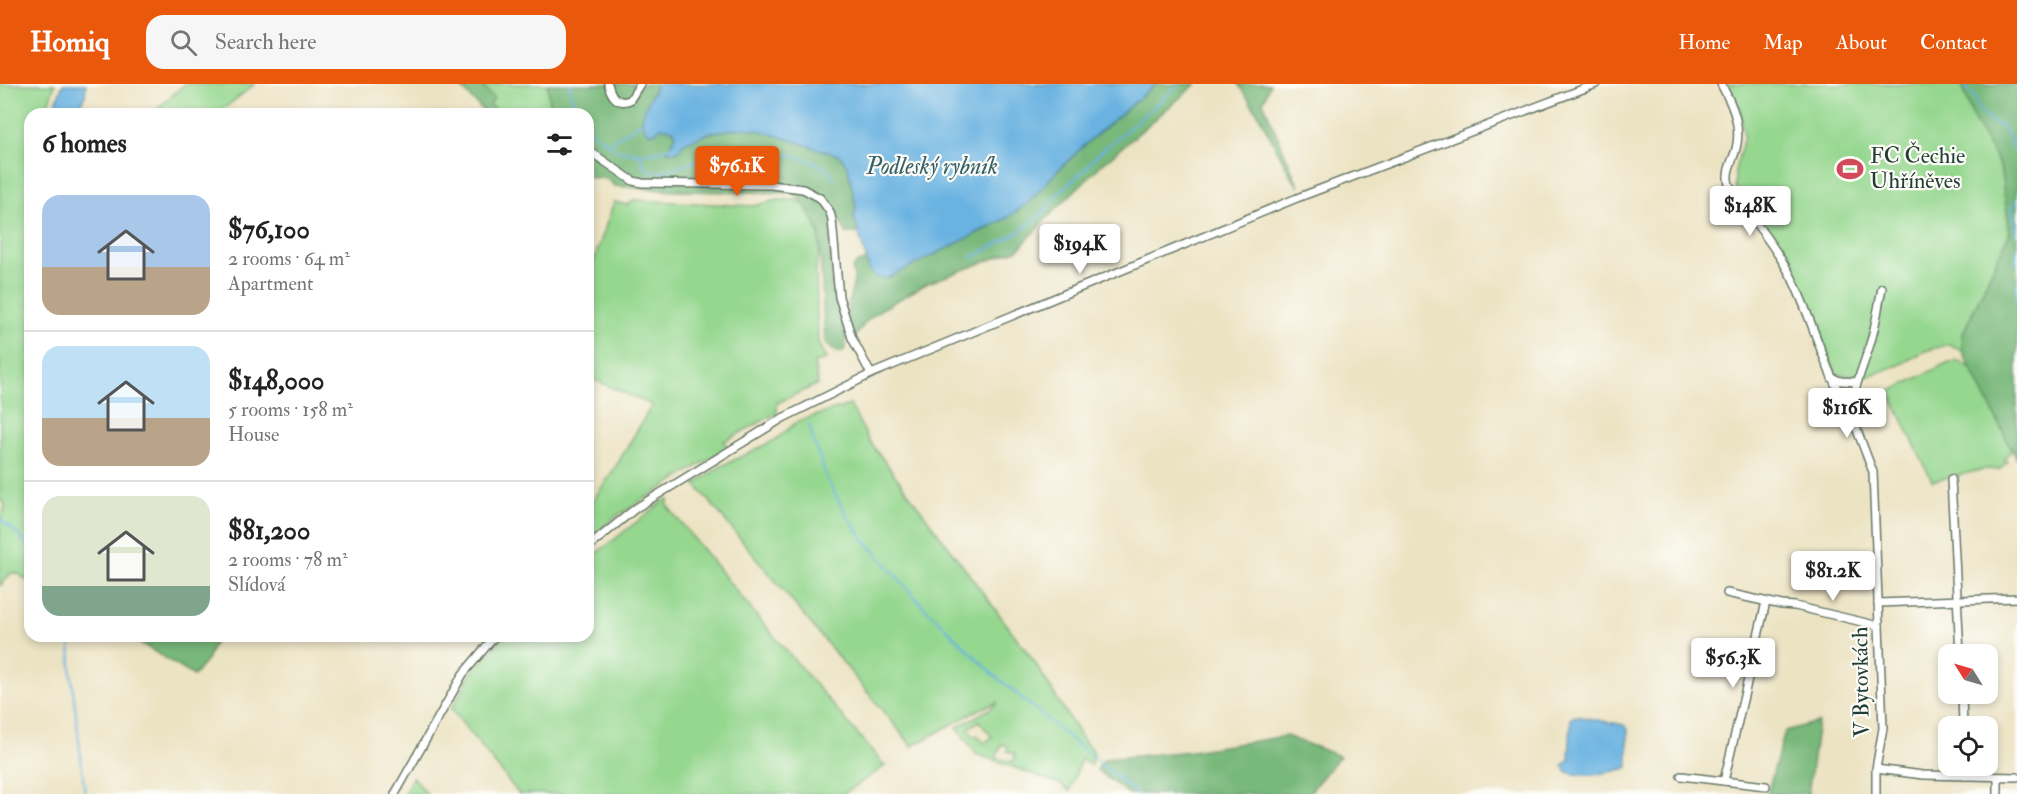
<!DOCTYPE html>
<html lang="en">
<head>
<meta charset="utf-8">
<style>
  body { margin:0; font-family:"IM FELL Double Pica",serif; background:#f6f6f6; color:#222; height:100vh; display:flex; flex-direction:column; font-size:22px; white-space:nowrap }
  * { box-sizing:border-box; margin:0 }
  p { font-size:20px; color:#767676 }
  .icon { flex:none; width:33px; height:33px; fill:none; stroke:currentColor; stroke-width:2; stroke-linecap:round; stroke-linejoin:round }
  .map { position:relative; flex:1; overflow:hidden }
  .sheet { position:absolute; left:24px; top:24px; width:570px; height:534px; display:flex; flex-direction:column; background:#fff; border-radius:18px; box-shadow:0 3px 9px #0003 }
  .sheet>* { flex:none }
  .needle { width:39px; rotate:307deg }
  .fabs { position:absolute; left:1938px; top:560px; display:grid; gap:12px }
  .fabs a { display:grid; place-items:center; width:60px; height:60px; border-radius:12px; background:#fff; box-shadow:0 3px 9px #0003; font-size:30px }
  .price { position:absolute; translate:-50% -51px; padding:0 14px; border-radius:6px; background:#fff; color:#222; font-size:20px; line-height:39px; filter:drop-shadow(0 2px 3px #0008) }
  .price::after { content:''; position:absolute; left:50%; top:36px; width:18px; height:14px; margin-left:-9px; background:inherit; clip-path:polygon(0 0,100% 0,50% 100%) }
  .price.active { background:#ea580c; color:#fff }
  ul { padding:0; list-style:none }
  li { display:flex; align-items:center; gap:18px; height:150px; padding:0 18px }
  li+li { border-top:2px solid #e0e0e0 }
  li span { display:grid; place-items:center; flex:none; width:168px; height:120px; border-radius:18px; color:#555 }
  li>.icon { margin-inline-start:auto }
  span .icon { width:72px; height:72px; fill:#fffc; stroke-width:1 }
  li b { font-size:26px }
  h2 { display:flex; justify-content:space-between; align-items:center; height:72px; padding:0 18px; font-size:26px }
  header { display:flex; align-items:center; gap:36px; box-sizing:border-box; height:84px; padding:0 30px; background:#ea580c; color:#fff }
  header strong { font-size:28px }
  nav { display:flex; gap:33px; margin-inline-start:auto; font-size:21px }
  .search { width:420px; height:54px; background:#f6f6f6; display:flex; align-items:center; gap:15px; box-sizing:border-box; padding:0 21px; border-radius:18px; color:#767676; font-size:22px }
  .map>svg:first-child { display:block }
  .green { fill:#95d78f; stroke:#5a8a62; stroke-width:1.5; fill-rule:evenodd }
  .forest { fill:#78b87a; stroke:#4c7a57; stroke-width:1.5 }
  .water { fill:#69b2e1; stroke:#44788a; stroke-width:1.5 }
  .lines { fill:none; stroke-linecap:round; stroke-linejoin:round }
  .stream { stroke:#69b2e1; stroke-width:2 }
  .minor-casing { stroke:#677766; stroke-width:10 }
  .minor { stroke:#fff; stroke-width:7 }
  .labels { text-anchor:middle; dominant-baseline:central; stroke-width:4.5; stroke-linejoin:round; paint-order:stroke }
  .poi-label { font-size:22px; fill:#1f3d34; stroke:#fdfcf7; text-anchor:start }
  .street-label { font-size:22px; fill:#1f3d34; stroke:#fdfcf7 }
  .water-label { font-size:24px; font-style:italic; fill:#356068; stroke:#fdfcf7 }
</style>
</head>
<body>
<header>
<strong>Homiq</strong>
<div class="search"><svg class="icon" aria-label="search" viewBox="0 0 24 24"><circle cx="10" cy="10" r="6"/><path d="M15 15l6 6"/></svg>Search here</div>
<nav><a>Home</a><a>Map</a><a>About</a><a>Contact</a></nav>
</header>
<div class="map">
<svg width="2017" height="710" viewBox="0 0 2017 710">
  <rect width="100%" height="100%" fill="#fdfcf7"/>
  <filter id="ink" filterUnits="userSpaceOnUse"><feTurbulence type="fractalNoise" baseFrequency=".0167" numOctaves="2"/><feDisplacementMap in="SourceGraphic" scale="12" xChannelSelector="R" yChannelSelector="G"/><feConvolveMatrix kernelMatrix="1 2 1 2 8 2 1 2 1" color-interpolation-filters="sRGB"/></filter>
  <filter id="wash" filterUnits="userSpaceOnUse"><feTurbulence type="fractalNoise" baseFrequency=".008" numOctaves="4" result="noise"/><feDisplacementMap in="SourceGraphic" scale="24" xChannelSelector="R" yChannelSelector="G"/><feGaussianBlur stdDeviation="1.35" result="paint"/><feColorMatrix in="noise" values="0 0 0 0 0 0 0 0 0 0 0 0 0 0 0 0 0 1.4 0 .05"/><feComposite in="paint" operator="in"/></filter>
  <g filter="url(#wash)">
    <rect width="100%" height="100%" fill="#ece3c3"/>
    <g class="green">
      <path d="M0,0H55L48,21L55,30H30V498L17,489H11L0,502V440L5,422L0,415Z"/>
      <path d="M185,0H255L217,30H152Z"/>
      <path d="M480,0H548L550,30H499L490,20L494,14Z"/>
      <path d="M1726,0H1962L1973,34L2000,82L2010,148L1963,249L1962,267L1950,260L1925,267L1899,281L1868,292L1836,291L1798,195L1781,162L1735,103V87L1744,53L1740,25Z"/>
      <path d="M634,116L754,122L777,116H795L804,120L813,133L821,157L816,185L818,259L826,275L814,279L818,300L777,319V329L723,358L729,363L613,434L588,457V424L618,379L652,321L588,293V194L614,118L627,121Z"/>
      <path d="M1959,277L1971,284L2012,366L2004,374L2007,378L1999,386L1986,385L1932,397L1889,308L1949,278Z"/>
      <path d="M850,321L870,358L1034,577L1082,655L1094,668L1091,681L1081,675L1070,707L1060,700L976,670L957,643L990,625L998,618L980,625L912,662L695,400L720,383L775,356L798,337ZM979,637L992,653L984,659L977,651L974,653L968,645ZM1002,660L1008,662L1007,667L1015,670L1014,676L1012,678L996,674Z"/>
      <path d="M666,415L669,416L667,421L669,424L755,530L885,682L843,710H519L451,625L471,590L505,552H588V476Z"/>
      <path d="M413,692V693L427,710H404Z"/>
    </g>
    <g class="forest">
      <path d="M458,0H480L494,14L490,21L499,30H486Z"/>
      <path d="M548,0H656L642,34V38L654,49L661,43L674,46L676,51L668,66C692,55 718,44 745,44C771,45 815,62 840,72L848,83L856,124L854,133L859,149H846L841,138L830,142C831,166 829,199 836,221C839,230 851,259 844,266C838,272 830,263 825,259L819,149C813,133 806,121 794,109L675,107L614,102C607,91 599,95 588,93V30H550Z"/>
      <path d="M1156,0H1196L1099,83L1045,136L1019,165L928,199L880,226L865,239L855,253C853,248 848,242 847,236C844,219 859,201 852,184L858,179L866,177L870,188L985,146L1029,118L1056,88L1090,56Z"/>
      <path d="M1238,0H1270L1263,18L1299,103L1291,92L1257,28Z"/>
      <path d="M1962,0H2017V375L1962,267L1963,249L2010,148L2000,82L1973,34Z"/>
      <path d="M129,552H217L207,576L194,592Z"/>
      <path d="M1818,638L1808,710H1767L1785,647Z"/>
      <path d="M1286,652L1340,672L1308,710H1129L1097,686L1104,675L1192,667Z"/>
    </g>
    <g class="water">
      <path d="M63,0H86L85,12L80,21L60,29L53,25Z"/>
      <path d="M656,0H1156L1090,56L1056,88L1029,118L1007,134L888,194H877L870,188L854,133L856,124L848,83L840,72L762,47L745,44L712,48L684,59L677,68L668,67L676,51L674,46L661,43L654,49H649C632,36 652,15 656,0Z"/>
      <path d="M1576,632L1624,641L1628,645V683L1624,685C1606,688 1582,696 1566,687L1563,681L1569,676L1571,638V634Z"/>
    </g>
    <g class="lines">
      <g class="stream">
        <path d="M570,0L572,16L581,30"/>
        <path d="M1963,0L1975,14L1980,28L1990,37L2003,43L2017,71"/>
        <path d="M51,30L55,27"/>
        <path d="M588,45L617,66L640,70C642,76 642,83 648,86C665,96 719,63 741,63C762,63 809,73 826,85C829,87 832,92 835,95"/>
        <path d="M607,60L642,38"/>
        <path d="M641,70L657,68L673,62"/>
        <path d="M2017,115L2012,126L2017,149"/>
        <path d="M2017,166V180"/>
        <path d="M971,174L1019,148L1044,128L1056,112L1088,82L1093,75L1180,0"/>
        <path d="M2017,199V218"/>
        <path d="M809,340L814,358L828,397L846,430L862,453L921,520L993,590L1137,710"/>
        <path d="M0,435L18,450L30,464"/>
        <path d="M70,552L71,587L85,710"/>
      </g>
    </g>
  </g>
  <g filter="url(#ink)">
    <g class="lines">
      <g class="minor-casing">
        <g id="minor">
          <path d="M608,0C611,12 617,21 630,16L640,0"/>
          <path d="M1721,0C1732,20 1742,41 1736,65C1733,76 1725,88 1729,100C1733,112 1744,123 1752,134C1766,153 1781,172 1792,194C1814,239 1825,289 1852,332"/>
          <path d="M588,66L633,97L642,99L771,101L803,105L820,114L830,128L832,136L839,213L852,254L871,290"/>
          <path d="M1832,294L1841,297L1857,298"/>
          <path d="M1951,395L1960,570"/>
          <path d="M588,463L636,424L783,334L871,290L1297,114L1596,0"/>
          <path d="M1727,509L1782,521L1795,522L1879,542"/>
          <path d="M1878,519L2017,514"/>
          <path d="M1962,609L1963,642"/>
          <path d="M1965,681L1966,692"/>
          <path d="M1876,685L1923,691L2017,693"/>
          <path d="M1681,692L1766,702"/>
          <path d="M1724,697L1766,518"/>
          <path d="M395,710L463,590L495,552"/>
          <path d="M1876,710V685L1883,644L1873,388L1852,333C1851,307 1863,285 1870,260C1876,242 1878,223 1882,204"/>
          <path d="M1998,710V694"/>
        </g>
      </g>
      <use href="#minor" class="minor"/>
    </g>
  </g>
  <defs>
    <g id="stadium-bare" transform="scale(2.07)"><path d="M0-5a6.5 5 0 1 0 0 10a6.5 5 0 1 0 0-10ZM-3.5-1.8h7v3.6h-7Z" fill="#d1495b" stroke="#fdfcf7" stroke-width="2.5" paint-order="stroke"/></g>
  </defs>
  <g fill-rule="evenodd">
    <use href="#stadium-bare" x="1850" y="85"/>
  </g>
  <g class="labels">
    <g class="poi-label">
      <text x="1870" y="72">FC Čechie<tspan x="1870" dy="25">Uhříněves</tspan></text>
    </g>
    <g class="street-label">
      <text transform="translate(1861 598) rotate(-91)">V Bytovkách</text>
    </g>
    <g class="water-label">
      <text x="932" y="82">Podleský rybník</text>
    </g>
  </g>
</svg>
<div class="fabs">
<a><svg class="needle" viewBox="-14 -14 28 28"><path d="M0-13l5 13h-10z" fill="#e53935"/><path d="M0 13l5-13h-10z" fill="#767676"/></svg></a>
<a><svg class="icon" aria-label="locate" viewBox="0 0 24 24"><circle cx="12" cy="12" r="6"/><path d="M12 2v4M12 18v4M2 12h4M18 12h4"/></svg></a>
</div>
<b class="price active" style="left:737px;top:113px">$76.1K</b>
<b class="price" style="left:1750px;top:153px">$148K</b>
<b class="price" style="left:1080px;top:191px">$194K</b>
<b class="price" style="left:1847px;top:355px">$116K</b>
<b class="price" style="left:1833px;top:518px">$81.2K</b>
<b class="price" style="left:1733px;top:605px">$56.3K</b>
<section class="sheet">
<h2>6 homes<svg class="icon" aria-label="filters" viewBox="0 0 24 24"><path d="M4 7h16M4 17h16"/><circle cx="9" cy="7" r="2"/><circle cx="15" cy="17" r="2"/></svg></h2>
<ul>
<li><span style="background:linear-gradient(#a9c7e8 60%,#b9a48a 0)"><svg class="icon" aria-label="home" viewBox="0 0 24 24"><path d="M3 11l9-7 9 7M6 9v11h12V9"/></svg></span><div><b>$76,100</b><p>2 rooms · 64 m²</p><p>Apartment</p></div></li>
<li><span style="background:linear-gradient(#bfe0f5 60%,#b9a48a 0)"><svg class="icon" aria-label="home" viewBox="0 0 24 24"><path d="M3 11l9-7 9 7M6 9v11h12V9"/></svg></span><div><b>$148,000</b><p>5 rooms · 158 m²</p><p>House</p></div></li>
<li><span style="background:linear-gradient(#dfe7d0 75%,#7fa58c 0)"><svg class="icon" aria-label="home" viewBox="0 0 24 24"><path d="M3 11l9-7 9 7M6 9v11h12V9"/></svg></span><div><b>$81,200</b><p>2 rooms · 78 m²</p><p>Slídová</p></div></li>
</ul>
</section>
</div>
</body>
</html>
